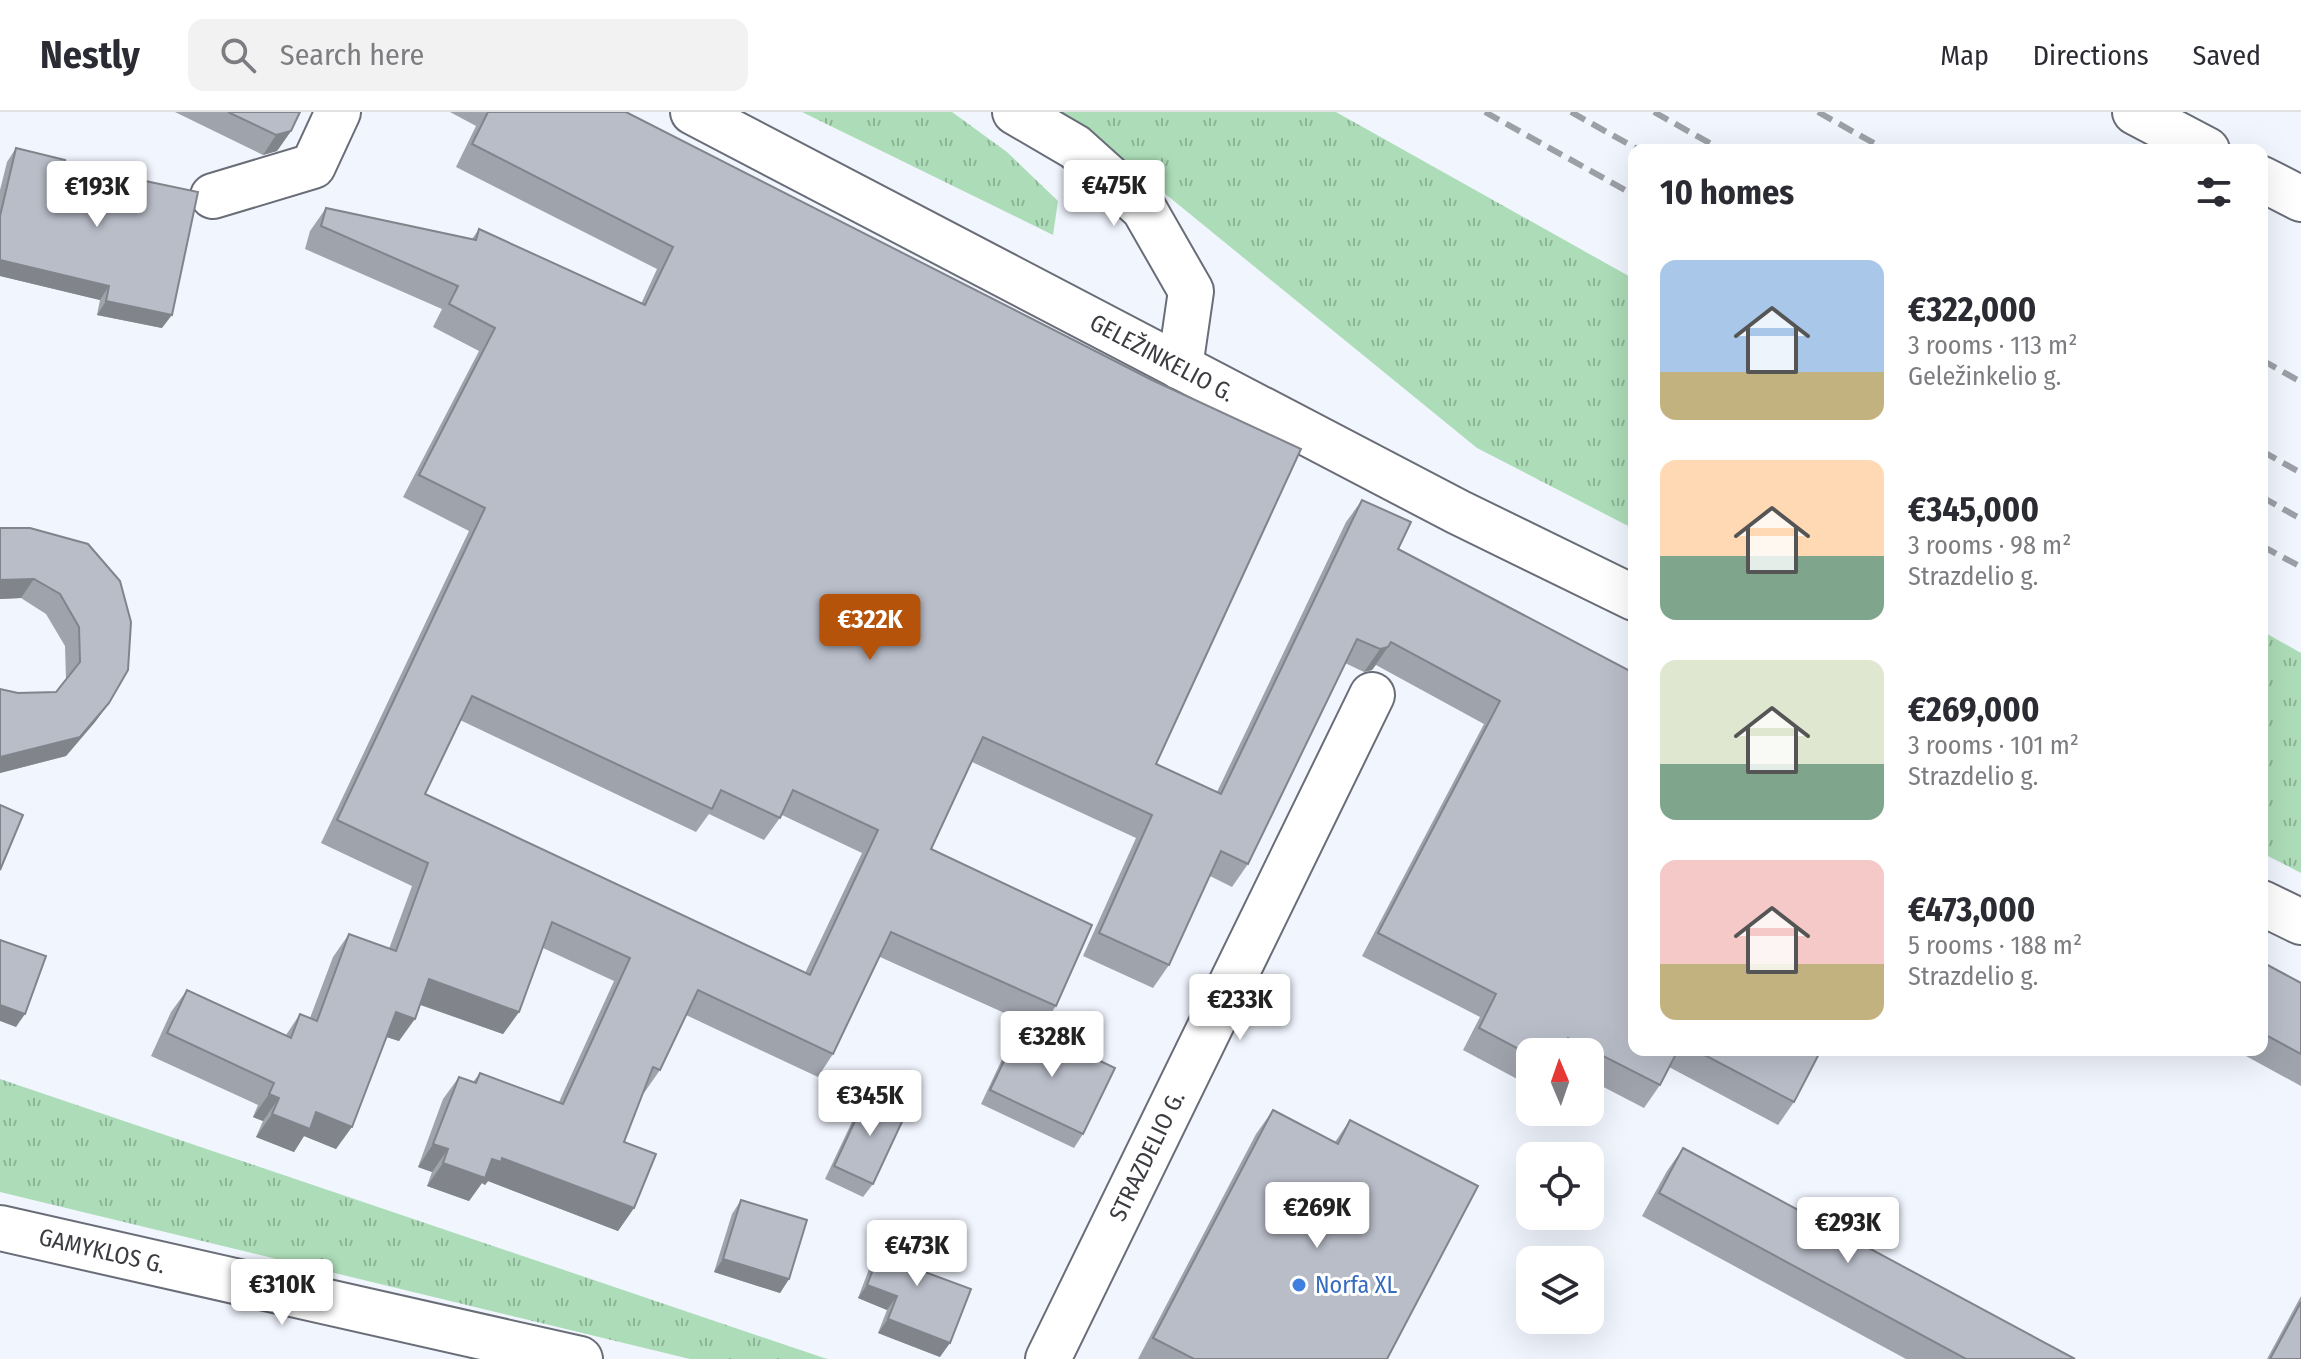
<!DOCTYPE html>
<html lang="en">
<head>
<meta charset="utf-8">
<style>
  body { margin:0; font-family:"Fira Sans Condensed",sans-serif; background:#f2f2f3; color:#2b2b33; height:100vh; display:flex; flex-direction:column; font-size:30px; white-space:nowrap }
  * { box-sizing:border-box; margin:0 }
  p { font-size:26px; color:#7c7c81 }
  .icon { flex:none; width:44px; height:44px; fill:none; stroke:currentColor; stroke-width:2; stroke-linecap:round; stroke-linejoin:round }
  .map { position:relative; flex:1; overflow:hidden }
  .drawer { position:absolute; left:1628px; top:32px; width:640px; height:912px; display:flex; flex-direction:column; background:#fff; border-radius:16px; box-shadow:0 8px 32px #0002 }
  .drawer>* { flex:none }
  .needle { width:52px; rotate:358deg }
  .tools { position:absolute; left:1516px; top:926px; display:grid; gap:16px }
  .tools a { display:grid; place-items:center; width:88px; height:88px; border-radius:16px; background:#fff; box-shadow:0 8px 32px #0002; font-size:40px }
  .price { position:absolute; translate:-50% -68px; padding:0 18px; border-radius:8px; background:#fff; color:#222; font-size:26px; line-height:52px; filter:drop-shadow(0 2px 4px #0008) }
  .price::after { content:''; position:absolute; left:50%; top:48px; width:24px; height:18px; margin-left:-12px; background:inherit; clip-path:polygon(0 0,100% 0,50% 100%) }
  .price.selected { background:#b45309; color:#fff }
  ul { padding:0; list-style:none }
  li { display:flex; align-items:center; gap:24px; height:200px; padding:0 32px }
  li span { display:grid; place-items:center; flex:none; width:224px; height:160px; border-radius:16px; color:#555 }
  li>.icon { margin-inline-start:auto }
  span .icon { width:96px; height:96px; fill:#fffc; stroke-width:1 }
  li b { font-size:34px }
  h2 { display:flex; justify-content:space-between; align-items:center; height:96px; padding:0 32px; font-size:34px }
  header { display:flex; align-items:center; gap:48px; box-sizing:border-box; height:112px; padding:0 40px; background:#fff; border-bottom:2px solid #e1e1e2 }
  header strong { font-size:38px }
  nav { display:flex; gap:44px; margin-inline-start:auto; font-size:28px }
  .search { width:560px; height:72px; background:#f2f2f3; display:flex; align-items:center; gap:20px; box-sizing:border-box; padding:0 28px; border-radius:16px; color:#7c7c81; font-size:30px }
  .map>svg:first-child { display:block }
  .grass { fill:url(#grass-tufts) }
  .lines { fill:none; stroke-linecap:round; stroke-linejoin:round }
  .minor-casing { stroke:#696d77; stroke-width:48 }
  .minor { stroke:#fff; stroke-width:44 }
  .rail { stroke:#9c9fa6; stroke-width:6; stroke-dasharray:16 8; stroke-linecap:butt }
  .wall { fill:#9fa3ac; fill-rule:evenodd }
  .shaded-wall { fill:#82848c }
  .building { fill:#b9bdc8; stroke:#82848c; stroke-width:2; fill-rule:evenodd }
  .shop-dot { fill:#3f7fe0; stroke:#fff; stroke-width:3 }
  .labels { text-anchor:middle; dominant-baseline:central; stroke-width:6; stroke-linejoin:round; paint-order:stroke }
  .street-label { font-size:24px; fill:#3b3c41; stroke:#fff }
  .shop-label { font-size:24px; fill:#366cbe; stroke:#fff; text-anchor:start }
</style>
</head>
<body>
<header>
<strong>Nestly</strong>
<div class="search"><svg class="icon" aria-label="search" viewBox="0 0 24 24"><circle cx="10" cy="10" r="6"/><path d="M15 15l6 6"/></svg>Search here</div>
<nav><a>Map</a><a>Directions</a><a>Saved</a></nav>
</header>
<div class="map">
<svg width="2301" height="1247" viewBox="0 0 2301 1247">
  <defs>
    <pattern id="grass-tufts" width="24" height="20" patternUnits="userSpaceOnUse" patternTransform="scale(2)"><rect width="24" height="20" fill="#adddb8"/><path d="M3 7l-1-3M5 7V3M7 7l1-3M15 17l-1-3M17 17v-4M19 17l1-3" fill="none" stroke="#8eb497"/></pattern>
  </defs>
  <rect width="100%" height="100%" fill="#f1f5fe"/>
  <g class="grass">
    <path d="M802,0H952L1007,40L1058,89L1053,123Z"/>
    <path d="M1055,0H1336L1634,167V417L1477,336L1093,23Z"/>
    <path d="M2262,519L2301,541V761L2262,741Z"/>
    <path d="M0,967L827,1247H690L0,1080Z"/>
  </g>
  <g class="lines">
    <g class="minor-casing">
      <g id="minor">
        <path d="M693,0L1458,400L1634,486"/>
        <path d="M1015,0L1075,35L1144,97L1191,179L1180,255"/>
        <path d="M2135,0L2207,38"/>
        <path d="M2262,67L2301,87"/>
        <path d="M213,84L313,54L338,0"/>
        <path d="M2262,791L2301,810"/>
        <path d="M0,1116L580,1247"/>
        <path d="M1048,1247L1372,583"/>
      </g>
    </g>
    <use href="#minor" class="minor"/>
    <g class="rail">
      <path d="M1485,0L1634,83"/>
      <path d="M1571,0L1639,38"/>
      <path d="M1654,0L1722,38"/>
      <path d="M1818,0L1886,38"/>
      <path d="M2262,248L2301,270"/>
      <path d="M2262,339L2301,361"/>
      <path d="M2262,385L2301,407"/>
      <path d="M2262,434L2301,455"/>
    </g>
  </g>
  <g class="wall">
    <path d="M175,0H300L291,19L277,39L263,43Z"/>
    <path d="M450,0H626L1156,652L1217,680L1346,410L1362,388L1398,437L1634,561V938H1821L1794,990L1778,1013L1669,955L1660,973L1644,996L1590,968V940H1530V974L1463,938L1480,905L1362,844L1484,612L1376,553L1372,558L1364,560L1345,551L1248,752L1232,775L1210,764L1169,853L1153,876L1083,844L1136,726L972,650L931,737L1056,894L1040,917L880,845L833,942L818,965L686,903L660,958L644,981H643L624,1030L634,1096L618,1119L488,1069L485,1073L482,1071L469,1089L427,1074L432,1060L418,1055L443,987L459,965L473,970L480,961L559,990L614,869L543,836L519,900L503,922L420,893L399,929L387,925L336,1037L304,1024L294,1040L256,1025L263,1009L253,1005L258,993L151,944L171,900L187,878L286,923L300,902L310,906L333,845L349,822L389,837L412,774L321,731L469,419L403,385L479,239L433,215L442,197L305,137L310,119L326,96L472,127L479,117L641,192L657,157L456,55L476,14ZM460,608L696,720L709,702L764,728L782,703L862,741L805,861L425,682Z"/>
    <path d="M16,36L64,52L162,216L97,203L100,188L0,164V78L7,50Z"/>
    <path d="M88,432L109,591L95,610L66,644L0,661V577L18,581L56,580L66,567L65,534L46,502L21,486L0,487Z"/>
    <path d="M2262,850L2301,871V974L2235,938H2262Z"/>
    <path d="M1022,912L1083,1022L1074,1036L981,992L1012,926Z"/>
    <path d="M868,981L873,1072L863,1085L825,1067L859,995Z"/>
    <path d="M1273,998L1335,1030L1350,1008L1387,1247H1138L1256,1022Z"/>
    <path d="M1683,1036L2075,1247H1906L1642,1104L1667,1059Z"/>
    <path d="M741,1088L789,1167L780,1181L714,1160L732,1102Z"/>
    <path d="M889,1117L922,1159L940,1245L878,1221L887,1198L858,1186L879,1131Z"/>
    <path d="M2301,1184V1247H2267Z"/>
  </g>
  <g class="shaded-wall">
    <path d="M291,19L277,39L263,43L276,23Z"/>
    <path d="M0,148L109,174L100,188L0,164Z"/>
    <path d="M106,189L172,203L162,216L97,203Z"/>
    <path d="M34,467L21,486L0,487V468Z"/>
    <path d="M1388,535L1372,558L1364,560L1380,537Z"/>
    <path d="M109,591L95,610L66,644L0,661V645Z"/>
    <path d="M429,867L519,900L503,922L413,890Z"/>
    <path d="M0,893L25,902L16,915L0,909Z"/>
    <path d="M396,900L415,907L399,929L380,923Z"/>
    <path d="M269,982L279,986L263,1009L253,1005Z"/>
    <path d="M316,1000L352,1015L336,1037L304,1024L294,1040L256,1025L272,1002Z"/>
    <path d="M433,1032L448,1037L432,1060L418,1055Z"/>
    <path d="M502,1046L634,1096L618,1119L488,1069L485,1073L482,1071L469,1089L427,1074L443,1051Z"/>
    <path d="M723,1147L789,1167L780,1181L714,1160Z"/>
    <path d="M867,1173L897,1184L887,1198L858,1186Z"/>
    <path d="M888,1207L950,1231L940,1245L878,1221Z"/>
  </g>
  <g class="building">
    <path d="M228,0H300L291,19L276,23Z"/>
    <path d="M488,0H626L1152,268L1301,337L1156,652L1221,682L1362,388L1411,410L1398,437L1634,561V938H1678L1660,973L1568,926L1561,940H1530V943L1479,916L1496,882L1378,821L1500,589L1391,530L1388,535L1380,537L1357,527L1248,752L1221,739L1169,853L1099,821L1152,703L983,625L931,737L1092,813L1056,894L891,820L833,942L698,878L660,958L653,955L624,1030L656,1042L634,1096L502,1046L501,1050L492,1047L485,1066L443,1051L448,1037L433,1032L459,965L476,971L480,961L563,992L630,846L552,810L519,900L429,867L415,907L396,900L352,1015L316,1000L310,1017L272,1002L279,986L269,982L274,971L167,921L187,878L291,926L300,902L317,909L349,822L396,839L428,751L337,708L485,396L419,363L495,216L449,192L458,174L321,114L326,96L476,128L479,117L645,193L673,135L472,32ZM472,584L712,697L721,678L780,706L793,678L878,718L810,863L425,682Z"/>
    <path d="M16,36L65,48L64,52L198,80L172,203L106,189L109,174L0,148V104Z"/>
    <path d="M0,416H30L88,432L120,469L131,510L128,558L109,591L80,625L0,645V577L18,581L56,580L80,550L79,515L60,482L34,467L0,468Z"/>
    <path d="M0,693L23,703L0,758Z"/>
    <path d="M0,828L46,844L25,902L0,893Z"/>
    <path d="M2262,850L2301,871V942L2262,921Z"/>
    <path d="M1022,912L1115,956L1083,1022L990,978Z"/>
    <path d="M1695,938H1821L1794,990Z"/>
    <path d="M868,981L907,999L873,1072L834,1054Z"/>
    <path d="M1273,998L1338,1032L1350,1008L1478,1074L1387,1247H1194L1153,1226Z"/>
    <path d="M1683,1036L2075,1247H1966L1659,1081Z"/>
    <path d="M741,1088L807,1108L789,1167L723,1147Z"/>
    <path d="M889,1117L932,1133L922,1159L971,1177L950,1231L888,1207L897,1184L867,1173Z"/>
    <path d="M2301,1190V1247H2270Z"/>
  </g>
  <circle class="shop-dot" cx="1299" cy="1173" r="8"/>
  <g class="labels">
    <g class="street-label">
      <text transform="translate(1162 246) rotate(28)">GELEŽINKELIO G.</text>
      <text transform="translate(1147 1044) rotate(-64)">STRAZDELIO G.</text>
      <text transform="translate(102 1139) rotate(13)">GAMYKLOS G.</text>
    </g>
    <g class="shop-label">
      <text x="1315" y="1173">Norfa XL</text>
    </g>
  </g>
</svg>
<div class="tools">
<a><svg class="needle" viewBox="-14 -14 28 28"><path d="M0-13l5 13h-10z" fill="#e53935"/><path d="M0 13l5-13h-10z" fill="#7c7c81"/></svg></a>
<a><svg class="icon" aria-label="locate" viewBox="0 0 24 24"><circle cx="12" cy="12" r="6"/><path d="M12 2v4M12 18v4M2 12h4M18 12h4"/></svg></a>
<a><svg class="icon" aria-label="layers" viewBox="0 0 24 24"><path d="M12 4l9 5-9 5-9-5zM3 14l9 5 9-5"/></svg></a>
</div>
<b class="price" style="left:1114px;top:116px">€475K</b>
<b class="price" style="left:97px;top:117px">€193K</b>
<b class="price selected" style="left:870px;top:550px">€322K</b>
<b class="price" style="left:1240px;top:930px">€233K</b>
<b class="price" style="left:1052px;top:967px">€328K</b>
<b class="price" style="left:870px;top:1026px">€345K</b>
<b class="price" style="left:1317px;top:1138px">€269K</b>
<b class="price" style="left:1848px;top:1153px">€293K</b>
<b class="price" style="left:917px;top:1176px">€473K</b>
<b class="price" style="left:282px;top:1215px">€310K</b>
<section class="drawer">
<h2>10 homes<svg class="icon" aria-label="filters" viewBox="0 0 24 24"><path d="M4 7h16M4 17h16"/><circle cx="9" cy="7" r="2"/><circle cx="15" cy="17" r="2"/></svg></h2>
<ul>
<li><span style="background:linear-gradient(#a9c7e8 70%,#c2b280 0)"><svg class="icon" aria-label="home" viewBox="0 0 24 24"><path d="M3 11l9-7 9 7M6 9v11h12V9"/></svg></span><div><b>€322,000</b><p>3 rooms · 113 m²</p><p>Geležinkelio g.</p></div></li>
<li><span style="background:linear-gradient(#ffd9b3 60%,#7fa58c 0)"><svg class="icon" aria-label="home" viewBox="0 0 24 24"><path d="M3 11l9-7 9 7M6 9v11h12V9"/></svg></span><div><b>€345,000</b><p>3 rooms · 98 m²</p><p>Strazdelio g.</p></div></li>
<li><span style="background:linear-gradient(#dfe7d0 65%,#7fa58c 0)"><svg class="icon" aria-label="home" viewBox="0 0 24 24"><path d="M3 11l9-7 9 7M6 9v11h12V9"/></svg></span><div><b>€269,000</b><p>3 rooms · 101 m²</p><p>Strazdelio g.</p></div></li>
<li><span style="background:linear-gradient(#f6c9c9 65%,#c2b280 0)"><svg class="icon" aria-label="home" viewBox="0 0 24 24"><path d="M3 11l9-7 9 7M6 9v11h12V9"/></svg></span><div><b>€473,000</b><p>5 rooms · 188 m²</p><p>Strazdelio g.</p></div></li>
</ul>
</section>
</div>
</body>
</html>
